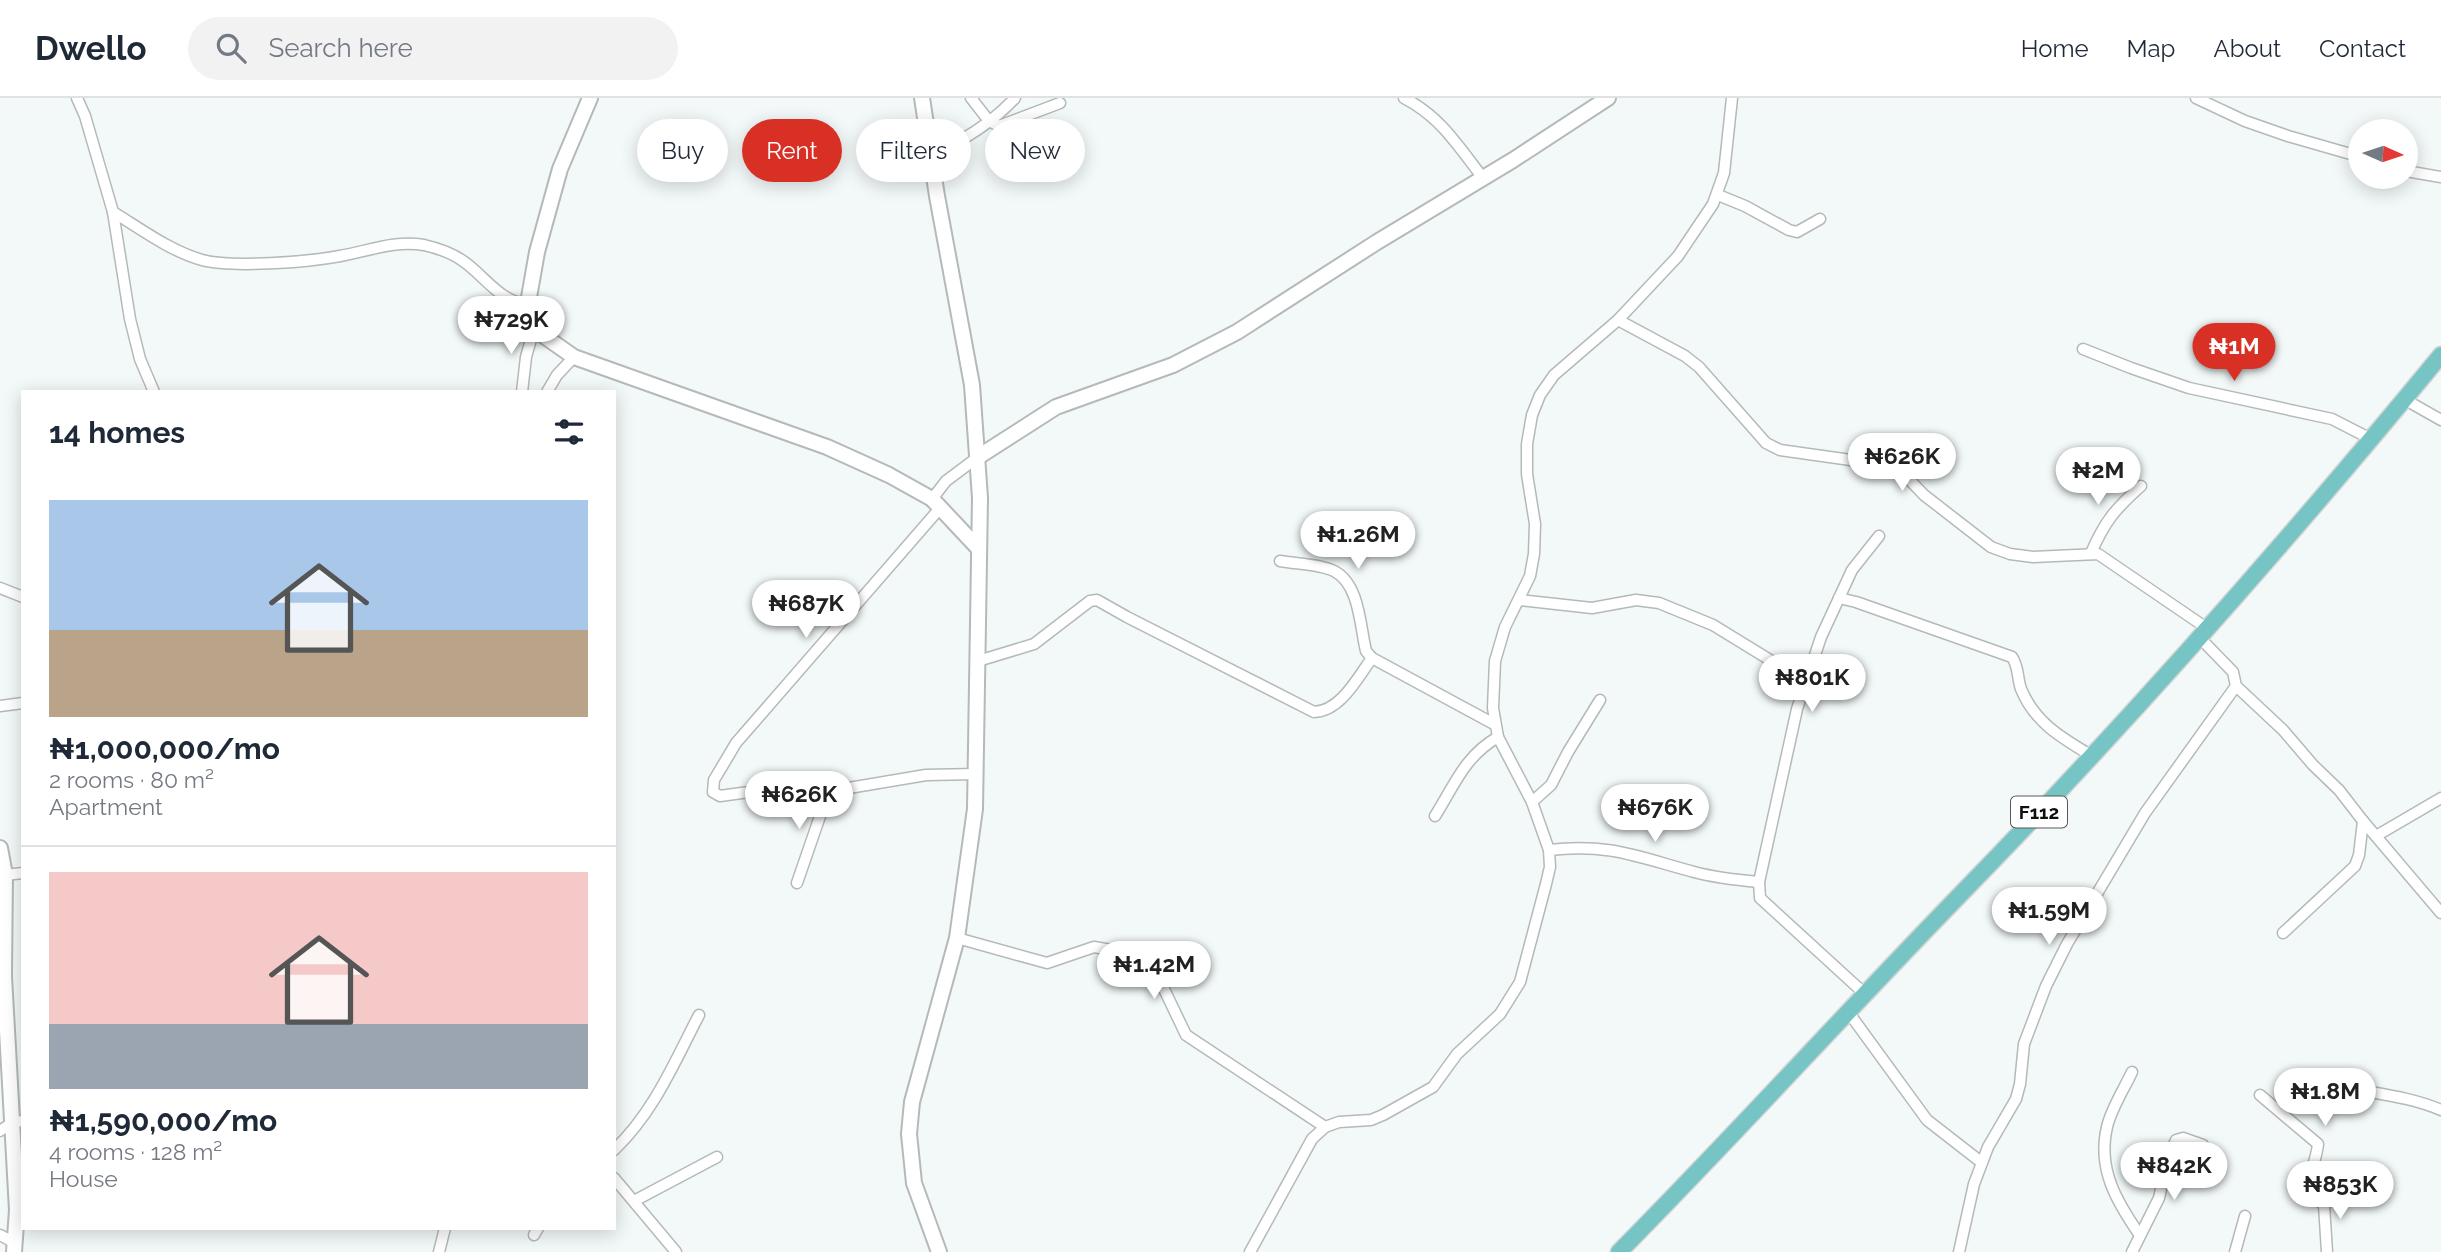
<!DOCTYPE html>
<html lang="en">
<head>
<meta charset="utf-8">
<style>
  body { margin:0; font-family:Raleway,sans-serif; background:#f2f2f3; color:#1f2937; height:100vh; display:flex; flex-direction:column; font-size:26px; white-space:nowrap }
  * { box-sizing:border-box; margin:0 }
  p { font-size:23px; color:#747a83 }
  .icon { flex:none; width:38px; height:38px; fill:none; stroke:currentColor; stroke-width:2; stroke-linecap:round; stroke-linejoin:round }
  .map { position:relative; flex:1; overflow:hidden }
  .details { position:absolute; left:21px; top:292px; width:595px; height:840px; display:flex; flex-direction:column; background:#fff; border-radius:0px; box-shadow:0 4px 18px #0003 }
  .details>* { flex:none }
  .guide { position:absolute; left:637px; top:21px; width:665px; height:63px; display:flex; gap:14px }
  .needle { width:46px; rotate:93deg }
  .controls { position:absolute; left:2348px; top:21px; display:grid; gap:14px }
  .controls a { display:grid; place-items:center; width:70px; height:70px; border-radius:50%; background:#fff; box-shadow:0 4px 18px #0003; font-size:35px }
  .price { position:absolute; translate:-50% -60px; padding:0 16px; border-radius:24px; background:#fff; color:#222; font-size:23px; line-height:46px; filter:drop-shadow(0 2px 4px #0008) }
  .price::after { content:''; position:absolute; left:50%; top:42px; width:21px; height:16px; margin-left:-10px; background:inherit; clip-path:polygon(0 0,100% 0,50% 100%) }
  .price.on { background:#d93025; color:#fff }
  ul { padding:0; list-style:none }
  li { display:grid; align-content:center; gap:14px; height:371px; padding:0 28px }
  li+li { border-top:2px solid #e0e1e3 }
  li span { display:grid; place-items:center; height:217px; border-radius:0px; color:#555 }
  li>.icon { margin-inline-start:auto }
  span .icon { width:126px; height:126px; fill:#fffc; stroke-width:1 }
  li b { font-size:30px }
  h2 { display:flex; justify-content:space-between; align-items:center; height:84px; padding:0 28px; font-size:30px }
  .pill { padding:0 24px; border-radius:32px; background:#fff; box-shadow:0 4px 18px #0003; font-size:24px; line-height:63px }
  .pill.on { background:#d93025; color:#fff }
  header { display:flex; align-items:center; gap:42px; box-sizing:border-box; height:98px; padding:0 35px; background:#fff; border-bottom:2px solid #e0e1e3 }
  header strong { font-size:33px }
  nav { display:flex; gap:38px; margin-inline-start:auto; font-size:24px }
  .search { width:490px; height:63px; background:#f2f2f3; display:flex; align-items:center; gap:18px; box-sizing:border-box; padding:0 24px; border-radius:38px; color:#747a83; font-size:26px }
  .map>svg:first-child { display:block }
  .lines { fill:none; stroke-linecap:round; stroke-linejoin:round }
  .street-casing { stroke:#b4b9b9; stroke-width:13 }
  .secondary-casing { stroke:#b4b9b9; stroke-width:18 }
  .primary-casing { stroke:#d4d4d4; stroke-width:19 }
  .street { stroke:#fff; stroke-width:10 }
  .secondary { stroke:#fff; stroke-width:14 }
  .primary { stroke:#76c4c4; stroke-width:16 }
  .labels { text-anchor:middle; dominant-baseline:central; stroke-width:5; stroke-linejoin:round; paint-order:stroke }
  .shield { fill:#fff; stroke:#565858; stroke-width:2 }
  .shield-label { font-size:19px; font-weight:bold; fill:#0e1010 }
</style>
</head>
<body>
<header>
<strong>Dwello</strong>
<div class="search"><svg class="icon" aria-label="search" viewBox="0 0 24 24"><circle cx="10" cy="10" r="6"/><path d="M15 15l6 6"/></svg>Search here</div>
<nav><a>Home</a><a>Map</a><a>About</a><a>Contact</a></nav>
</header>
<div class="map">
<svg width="2441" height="1154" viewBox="0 0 2441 1154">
  <rect width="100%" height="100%" fill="#f3f9f9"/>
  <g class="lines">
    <g class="street-casing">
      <g id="street">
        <path d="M77,0L85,18L113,114L130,221L140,261L154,294"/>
        <path d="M971,0L989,23L999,28L1060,5"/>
        <path d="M1404,0C1441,19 1458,48 1483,80"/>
        <path d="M2196,0L2245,23L2288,38L2361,59"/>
        <path d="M931,57C963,43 991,26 1015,0"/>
        <path d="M2406,73L2441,79"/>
        <path d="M1718,97L1745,108L1789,132L1797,134L1820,121"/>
        <path d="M113,114C141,131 170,153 202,162C232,170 308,164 340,158C369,153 394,142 424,147C437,150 451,154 463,163C483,176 502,207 528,205"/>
        <path d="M1618,222L1685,258L1699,269L1766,345L1780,352L1886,367L1902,374L1924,397L1991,449L2010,456L2033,459L2098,456L2208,531"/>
        <path d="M2083,251L2131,270L2189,290L2332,321L2371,341"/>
        <path d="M522,294L526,259L534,231"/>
        <path d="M547,294L557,277L574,259"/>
        <path d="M2404,301L2441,322"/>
        <path d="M932,401L946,383L978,359"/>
        <path d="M941,409L736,645L714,682L713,694L720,698L770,691L837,692L926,677L977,676"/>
        <path d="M2091,455C2105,423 2115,411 2141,388"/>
        <path d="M1280,463C1297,466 1320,466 1334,473C1360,486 1360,529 1366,553L1372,560L1494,626"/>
        <path d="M0,490L23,499"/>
        <path d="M1839,500L1856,504L2012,559C2019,569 2017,580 2021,591C2035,625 2062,640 2092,658"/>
        <path d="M1519,502L1592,510L1636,502L1659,505L1713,527L1806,584"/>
        <path d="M2200,540L2233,574L2236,588L2283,632L2313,667L2339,692L2363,723L2441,815"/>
        <path d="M978,563L1034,546L1090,503L1097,502L1127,519L1314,614C1341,613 1358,579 1372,560"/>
        <path d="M0,608L23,605"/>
        <path d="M1532,704L1551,687L1568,654L1600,602"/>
        <path d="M1435,718C1455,686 1465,658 1498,639"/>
        <path d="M2376,738L2441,700"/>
        <path d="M1549,752C1609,745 1638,759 1694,774C1716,780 1737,782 1759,784"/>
        <path d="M5,777L23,775"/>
        <path d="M797,785L829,692"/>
        <path d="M2283,835L2355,768L2359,757L2363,723"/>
        <path d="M957,840L1047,865L1094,849L1111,852L1139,868L1164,891L1186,937L1325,1029"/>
        <path d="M1866,897L1760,800L1759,784L1797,611L1821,539L1852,472L1879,438"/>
        <path d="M1849,915L1927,1022L1981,1064"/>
        <path d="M2132,974C2124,991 2111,1011 2107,1029C2097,1071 2117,1104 2139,1136"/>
        <path d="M2323,984C2362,995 2404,996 2441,1012"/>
        <path d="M2260,997L2318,1046C2316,1069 2298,1090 2324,1107"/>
        <path d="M0,1033L13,1024L23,1023"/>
        <path d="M614,1052C654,1014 674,965 699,917"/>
        <path d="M614,1080L676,1154"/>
        <path d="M634,1103L717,1059"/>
        <path d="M0,1137L15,1145"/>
        <path d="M534,1137L538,1130"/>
        <path d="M439,1154L445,1130"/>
        <path d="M1250,1154L1312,1041L1325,1029L1339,1024L1371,1022L1383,1017L1433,989L1457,956L1500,916L1520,884L1546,786L1550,769L1549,752L1532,704L1498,639L1493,610L1495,563L1505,529L1530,478L1534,456L1535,426L1527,376V346L1532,317L1540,297L1554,277L1618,222L1678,158L1713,106L1724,75L1732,0"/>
        <path d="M1959,1154L1974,1086L1988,1049L2016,1001L2020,986L2024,946L2046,888L2067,846L2145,715L2236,588"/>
        <path d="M2132,1154L2159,1100L2167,1064L2176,1042L2183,1040L2203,1047"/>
        <path d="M2235,1154L2245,1118"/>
        <path d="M2327,1154L2324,1107L2329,1091"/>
      </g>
    </g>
    <g class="secondary-casing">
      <g id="secondary">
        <path d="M590,0L560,71L537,154L528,205L529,220L534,231L574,259L827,349L889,377L932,401L979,451"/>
        <path d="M922,0L937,98L972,287L980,400L975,711L957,840L912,1004L909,1036L914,1085L939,1154"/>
        <path d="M978,359L1056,309L1173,267L1237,234L1377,144L1513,62L1608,0"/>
        <path d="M0,750L5,777L4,878L17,1112L14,1154"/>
      </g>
    </g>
    <g class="primary-casing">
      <path id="primary" d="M1619,1154C1734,1038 1843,917 1957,800C2126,627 2287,444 2441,257"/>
    </g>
    <use href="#street" class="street"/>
    <use href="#secondary" class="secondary"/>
    <use href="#primary" class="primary"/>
  </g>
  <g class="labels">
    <rect class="shield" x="2011" y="698.5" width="56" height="31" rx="5"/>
    <g class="shield-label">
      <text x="2039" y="714">F112</text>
    </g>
  </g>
</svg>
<div class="controls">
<a><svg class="needle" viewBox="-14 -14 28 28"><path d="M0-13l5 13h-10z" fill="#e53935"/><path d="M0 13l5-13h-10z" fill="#747a83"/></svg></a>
</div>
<b class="price" style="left:511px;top:258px">₦729K</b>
<b class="price on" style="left:2234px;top:285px">₦1M</b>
<b class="price" style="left:1902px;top:395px">₦626K</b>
<b class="price" style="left:2098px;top:409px">₦2M</b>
<b class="price" style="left:1358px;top:473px">₦1.26M</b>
<b class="price" style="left:806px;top:542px">₦687K</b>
<b class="price" style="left:1812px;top:616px">₦801K</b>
<b class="price" style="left:799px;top:733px">₦626K</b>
<b class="price" style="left:1655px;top:746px">₦676K</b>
<b class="price" style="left:2049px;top:849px">₦1.59M</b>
<b class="price" style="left:1154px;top:903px">₦1.42M</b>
<b class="price" style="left:2325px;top:1030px">₦1.8M</b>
<b class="price" style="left:2174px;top:1104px">₦842K</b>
<b class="price" style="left:2340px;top:1123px">₦853K</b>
<div class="guide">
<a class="pill">Buy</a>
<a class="pill on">Rent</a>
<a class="pill">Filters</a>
<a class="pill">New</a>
</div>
<section class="details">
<h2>14 homes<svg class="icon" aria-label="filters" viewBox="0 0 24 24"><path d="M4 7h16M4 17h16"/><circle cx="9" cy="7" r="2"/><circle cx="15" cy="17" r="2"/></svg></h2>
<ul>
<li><span style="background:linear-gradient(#a9c7e8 60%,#b9a48a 0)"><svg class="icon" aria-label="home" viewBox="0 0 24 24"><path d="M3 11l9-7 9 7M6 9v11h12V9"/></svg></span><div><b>₦1,000,000/mo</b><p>2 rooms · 80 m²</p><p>Apartment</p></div></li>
<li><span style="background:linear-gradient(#f6c9c9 70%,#9aa5b1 0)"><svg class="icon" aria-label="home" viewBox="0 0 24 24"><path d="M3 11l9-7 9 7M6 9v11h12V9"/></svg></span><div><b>₦1,590,000/mo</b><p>4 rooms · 128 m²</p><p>House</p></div></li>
</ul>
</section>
</div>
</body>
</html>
